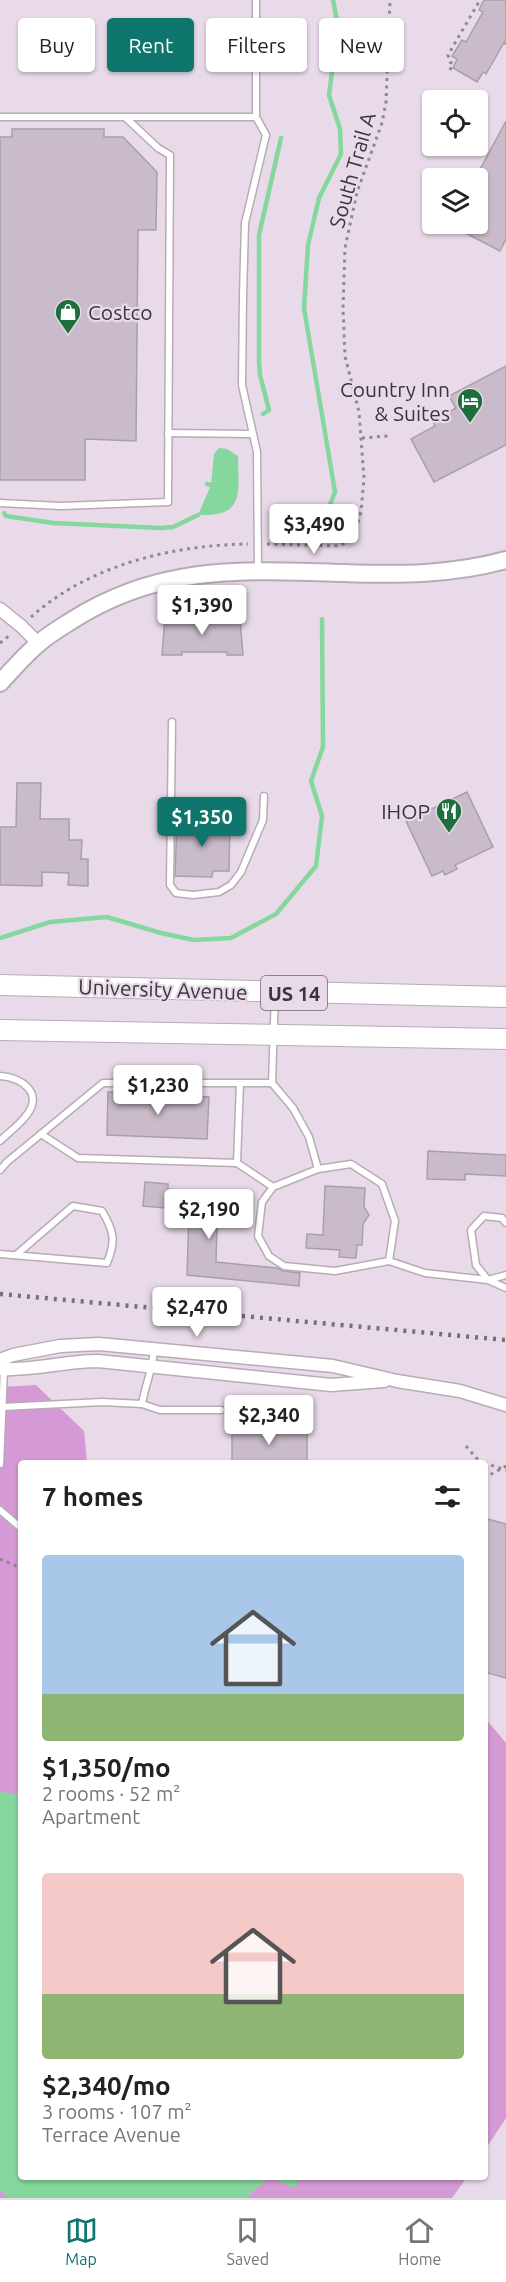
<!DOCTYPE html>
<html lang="en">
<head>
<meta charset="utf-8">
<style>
  body { margin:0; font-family:Ubuntu,sans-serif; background:#f6f6f6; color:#222; height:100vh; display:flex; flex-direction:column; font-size:22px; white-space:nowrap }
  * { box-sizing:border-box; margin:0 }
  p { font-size:20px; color:#767676 }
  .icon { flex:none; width:33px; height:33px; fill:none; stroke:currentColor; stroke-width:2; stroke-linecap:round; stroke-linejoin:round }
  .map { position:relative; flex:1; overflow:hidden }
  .details { position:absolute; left:18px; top:1460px; width:470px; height:720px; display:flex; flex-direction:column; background:#fff; border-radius:6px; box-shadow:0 2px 4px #0004 }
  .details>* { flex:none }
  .top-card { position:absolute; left:18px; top:18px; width:471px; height:54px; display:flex; gap:12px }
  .buttons { position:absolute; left:422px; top:90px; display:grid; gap:12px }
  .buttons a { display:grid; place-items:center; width:66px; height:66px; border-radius:6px; background:#fff; box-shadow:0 2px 4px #0004; font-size:30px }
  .price { position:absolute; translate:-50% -51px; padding:0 14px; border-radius:6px; background:#fff; color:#222; font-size:20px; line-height:39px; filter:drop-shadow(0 2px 3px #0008) }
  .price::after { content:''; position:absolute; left:50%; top:36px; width:18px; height:14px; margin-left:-9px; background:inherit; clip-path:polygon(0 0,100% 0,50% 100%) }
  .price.on { background:#0f766e; color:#fff }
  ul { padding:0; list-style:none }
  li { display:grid; align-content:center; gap:12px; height:318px; padding:0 24px }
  li span { display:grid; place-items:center; height:186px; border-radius:6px; color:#555 }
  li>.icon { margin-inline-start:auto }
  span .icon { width:108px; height:108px; fill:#fffc; stroke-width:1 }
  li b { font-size:26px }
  h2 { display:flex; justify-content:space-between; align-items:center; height:72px; padding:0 24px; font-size:26px }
  .chip { padding:0 21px; border-radius:6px; background:#fff; box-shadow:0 2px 4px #0004; font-size:21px; line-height:54px }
  .chip.on { background:#0f766e; color:#fff }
  .tab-bar { display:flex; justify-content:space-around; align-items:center; height:84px; border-top:2px solid #e0e0e0; background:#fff; font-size:16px; color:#767676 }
  .tab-bar a { display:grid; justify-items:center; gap:3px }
  .tab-bar .on { color:#0f766e }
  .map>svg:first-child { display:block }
  .green { fill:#d599d6 }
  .water { fill:#85d79d }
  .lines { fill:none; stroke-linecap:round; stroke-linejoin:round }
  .stream { stroke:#85d79d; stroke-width:4.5 }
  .building { fill:#c9bbc9; stroke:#ab9eab; stroke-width:1.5 }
  .service-casing { stroke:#b8abb8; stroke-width:9 }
  .minor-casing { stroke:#b8abb8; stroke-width:15 }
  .tertiary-casing { stroke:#b8abb8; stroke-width:20 }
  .primary-casing { stroke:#b8abb8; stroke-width:22 }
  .path { stroke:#918791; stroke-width:3; stroke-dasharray:3 4.5; stroke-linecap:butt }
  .service { stroke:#fff; stroke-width:6 }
  .minor { stroke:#fff; stroke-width:12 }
  .tertiary { stroke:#fff; stroke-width:16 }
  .primary { stroke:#fff; stroke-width:20 }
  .rail { stroke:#776e77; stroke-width:4.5; stroke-dasharray:3 6; stroke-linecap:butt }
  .labels { text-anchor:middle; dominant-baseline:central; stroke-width:4.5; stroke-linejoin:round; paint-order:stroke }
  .shield { fill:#e9dae9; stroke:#6e666e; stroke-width:1.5 }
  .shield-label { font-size:20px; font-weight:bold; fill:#3a353a }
  .street-label { font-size:21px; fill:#3a353a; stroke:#e9dae9 }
  .poi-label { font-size:21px; fill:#3a353a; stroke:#e9dae9; text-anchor:end }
</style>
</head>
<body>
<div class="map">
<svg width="506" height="2198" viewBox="0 0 506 2198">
  <rect width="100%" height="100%" fill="#e9dae9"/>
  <g class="green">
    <path d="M36,1385L84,1431L87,1462H21V2176L467,2177L452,2198H0V1387Z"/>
    <path d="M485,1718L506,1743V2118L485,2150Z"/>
  </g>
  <g class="water">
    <path d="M219,448L227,449L238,456C238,493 246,517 198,515L211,485L214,454Z"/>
    <path d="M0,1792L21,1795V2176L300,2177L295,2188L269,2177L246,2198H9L0,2190Z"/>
  </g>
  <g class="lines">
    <g class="stream">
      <path d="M263,414L269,410L260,375L259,361V235L281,138"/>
      <path d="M207,484L211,485"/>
      <path d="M4,513L6,516L53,523L161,528L173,527L198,515"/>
      <path d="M323,522L335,492L304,308L308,245L319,198L341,154L340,129L329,95L338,26L333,0"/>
      <path d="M0,938L50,922L107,917L161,933L194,940L231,938L276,914L316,866L322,816L311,781L323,747L322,619"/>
    </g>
  </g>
  <g class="building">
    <path d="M484,0H506V39L486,74L483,72L477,82L453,68L457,59L452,56L462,40L466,42L483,12L479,10Z"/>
    <path d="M506,121V239L500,251L448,224H477V175Z"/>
    <path d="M12,129H104V137H123L157,172L156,230H138L136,441L85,439V480H0V137H12Z"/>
    <path d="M506,366V445L434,482L411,439L435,426L433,421L456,408L449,396Z"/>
    <path d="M165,618H240L243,655H227V652H182V655H162Z"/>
    <path d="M17,783H41L40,819H69V840H82L81,859H88V886L68,885L69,873L42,872V886L0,885V827H16Z"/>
    <path d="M467,792L493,847L455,865L457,869L445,875L443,871L432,876L406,821Z"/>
    <path d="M177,821L230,822L229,871H213L212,877L175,876Z"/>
    <path d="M108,1092L209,1097L207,1139L107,1135Z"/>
    <path d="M428,1151L506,1155V1176L465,1174V1180L427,1179Z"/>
    <path d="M145,1182L168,1184V1189L204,1193L202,1225L217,1226L216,1262L277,1268L283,1271L300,1273L299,1286L187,1275L189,1212L177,1211V1209L143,1206Z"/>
    <path d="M325,1186L365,1188L364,1207L369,1215L363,1224L362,1245H357L356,1258L339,1257L340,1250L306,1248L307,1234L323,1235Z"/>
    <path d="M232,1430L307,1431V1462H232Z"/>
    <path d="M484,1518L506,1524V1678L484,1672Z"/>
  </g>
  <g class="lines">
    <g class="service-casing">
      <g id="service">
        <path d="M256,0V117L266,135L245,223L243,296L242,385L257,452L258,571"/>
        <path d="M0,117H256"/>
        <path d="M168,433L253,434"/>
        <path d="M0,503L61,506L168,502L170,155L158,148L125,117"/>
        <path d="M172,722L170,885L176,893L193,895L219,892L231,885L241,872L263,820L264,796"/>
        <path d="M0,1076C23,1078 45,1094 25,1117C18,1126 8,1133 0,1141"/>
        <path d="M41,1134L78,1158L237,1163L240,1083"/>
        <path d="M237,1163L273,1187L318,1169L309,1137L293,1108L272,1083L275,993"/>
        <path d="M318,1169L351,1164L382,1184L395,1221L389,1261L425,1273L488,1280L506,1288"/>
        <path d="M0,1170L7,1162L103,1083H272"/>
        <path d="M273,1187L262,1202L258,1236L269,1256L284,1266L335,1271L389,1261"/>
        <path d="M506,1223L502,1218L484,1216L471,1230L476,1265L488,1280L506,1275"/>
        <path d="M0,1254L107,1263C116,1241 114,1231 102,1211L73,1206L16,1255"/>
        <path d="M142,1404L160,1410H221"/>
        <path d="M2,1407L102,1402L142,1404C145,1385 153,1369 154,1349"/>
        <path d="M0,1464L4,1369"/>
        <path d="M0,1510L21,1528"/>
      </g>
    </g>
    <g class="minor-casing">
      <g id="minor">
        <path d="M0,609L21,626L38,643"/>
        <path d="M0,1360L13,1355L60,1346L99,1344L333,1366L397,1381L460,1391L506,1405"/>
        <path d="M0,1369C33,1371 65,1361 98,1361L331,1385L384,1381"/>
      </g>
    </g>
    <g class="tertiary-casing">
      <path id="tertiary" d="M0,683C12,670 24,656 38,644C48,635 60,628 71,621C160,564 243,570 344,573C399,575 452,575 506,560"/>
    </g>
    <g class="primary-casing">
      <g id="primary">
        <path d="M0,985L506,997"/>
        <path d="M0,1030L506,1039"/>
      </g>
    </g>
    <g class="path">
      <path d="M505,43L506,44"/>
      <path d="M450,70L453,64L450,62L448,55L480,0"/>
      <path d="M362,438L388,436"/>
      <path d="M267,544L339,546L353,539L361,512L364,478L359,412L345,356L343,308L345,248L357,192L382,123L386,102L390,0"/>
      <path d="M31,617C89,565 172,545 248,544"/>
      <path d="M0,643L10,635"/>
      <path d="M466,1446L479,1461L483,1462"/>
      <path d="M484,1463L506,1470"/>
      <path d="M484,1478L506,1466"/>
      <path d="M0,1559L21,1568"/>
    </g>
    <use href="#service" class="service"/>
    <use href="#minor" class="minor"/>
    <use href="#tertiary" class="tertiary"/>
    <use href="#primary" class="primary"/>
    <path class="rail" d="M0,1294L506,1340"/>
  </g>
  <defs>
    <g id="shop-pin" transform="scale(1.35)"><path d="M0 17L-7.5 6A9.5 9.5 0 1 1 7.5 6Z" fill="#1f6e3e" stroke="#e9dae9"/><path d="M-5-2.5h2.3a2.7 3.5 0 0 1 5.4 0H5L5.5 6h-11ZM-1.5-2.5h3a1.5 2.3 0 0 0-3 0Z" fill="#fff"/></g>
    <g id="hotel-pin" transform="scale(1.35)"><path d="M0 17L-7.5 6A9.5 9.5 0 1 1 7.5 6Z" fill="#1f6e3e" stroke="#e9dae9"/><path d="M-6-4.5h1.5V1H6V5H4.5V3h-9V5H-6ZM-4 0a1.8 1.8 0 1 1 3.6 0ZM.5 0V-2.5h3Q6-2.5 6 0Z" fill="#fff"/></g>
    <g id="restaurant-pin" transform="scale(1.35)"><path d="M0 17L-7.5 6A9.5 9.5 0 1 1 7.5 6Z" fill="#1f6e3e" stroke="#e9dae9"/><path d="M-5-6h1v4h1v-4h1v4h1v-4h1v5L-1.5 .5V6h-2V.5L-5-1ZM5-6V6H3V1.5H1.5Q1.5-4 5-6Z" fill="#fff"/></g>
  </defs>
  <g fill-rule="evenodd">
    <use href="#shop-pin" x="68" y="312"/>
    <use href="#hotel-pin" x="470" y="401"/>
    <use href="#restaurant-pin" x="449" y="811"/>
  </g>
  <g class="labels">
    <rect class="shield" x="261" y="976" width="66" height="34" rx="4.5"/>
    <g class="shield-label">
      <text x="294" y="993">US 14</text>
    </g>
    <g class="street-label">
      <text transform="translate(352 170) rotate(-74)">South Trail A</text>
      <text transform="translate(163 989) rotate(2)">University Avenue</text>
    </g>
    <g class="poi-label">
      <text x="88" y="312" text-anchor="start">Costco</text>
      <text x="450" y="389">Country Inn<tspan x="450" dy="24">&amp; Suites</tspan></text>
      <text x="430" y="811">IHOP</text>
    </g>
  </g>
</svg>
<div class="buttons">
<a><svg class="icon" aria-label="locate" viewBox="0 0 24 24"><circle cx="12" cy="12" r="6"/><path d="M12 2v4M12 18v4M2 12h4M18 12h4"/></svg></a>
<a><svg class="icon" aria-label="layers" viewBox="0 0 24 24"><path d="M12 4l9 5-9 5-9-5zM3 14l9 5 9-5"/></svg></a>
</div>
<b class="price" style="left:314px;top:555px">$3,490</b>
<b class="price" style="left:202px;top:636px">$1,390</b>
<b class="price on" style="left:202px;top:848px">$1,350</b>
<b class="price" style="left:158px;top:1116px">$1,230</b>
<b class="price" style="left:209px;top:1240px">$2,190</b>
<b class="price" style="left:197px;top:1338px">$2,470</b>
<b class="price" style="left:269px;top:1446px">$2,340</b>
<div class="top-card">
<a class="chip">Buy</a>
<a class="chip on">Rent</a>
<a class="chip">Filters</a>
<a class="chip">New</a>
</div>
<section class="details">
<h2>7 homes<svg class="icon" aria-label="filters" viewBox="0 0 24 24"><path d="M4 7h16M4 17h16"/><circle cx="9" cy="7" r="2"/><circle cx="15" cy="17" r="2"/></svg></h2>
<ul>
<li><span style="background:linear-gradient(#a9c7e8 75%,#8fb573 0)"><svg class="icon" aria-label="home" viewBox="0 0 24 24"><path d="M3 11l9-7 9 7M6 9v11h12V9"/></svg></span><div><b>$1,350/mo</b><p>2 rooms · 52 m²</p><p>Apartment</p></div></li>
<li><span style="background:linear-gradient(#f6c9c9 65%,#8fb573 0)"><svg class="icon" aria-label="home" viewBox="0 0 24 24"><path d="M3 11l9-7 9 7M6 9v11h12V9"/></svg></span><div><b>$2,340/mo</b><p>3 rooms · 107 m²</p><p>Terrace Avenue</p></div></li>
</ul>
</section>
</div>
<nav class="tab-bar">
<a class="on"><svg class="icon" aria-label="map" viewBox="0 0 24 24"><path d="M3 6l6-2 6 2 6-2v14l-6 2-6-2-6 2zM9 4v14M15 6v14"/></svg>Map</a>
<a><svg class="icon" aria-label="saved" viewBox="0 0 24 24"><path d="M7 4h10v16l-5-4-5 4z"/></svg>Saved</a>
<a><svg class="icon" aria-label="home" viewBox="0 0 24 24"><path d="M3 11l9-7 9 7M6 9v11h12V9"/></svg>Home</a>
</nav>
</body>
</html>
